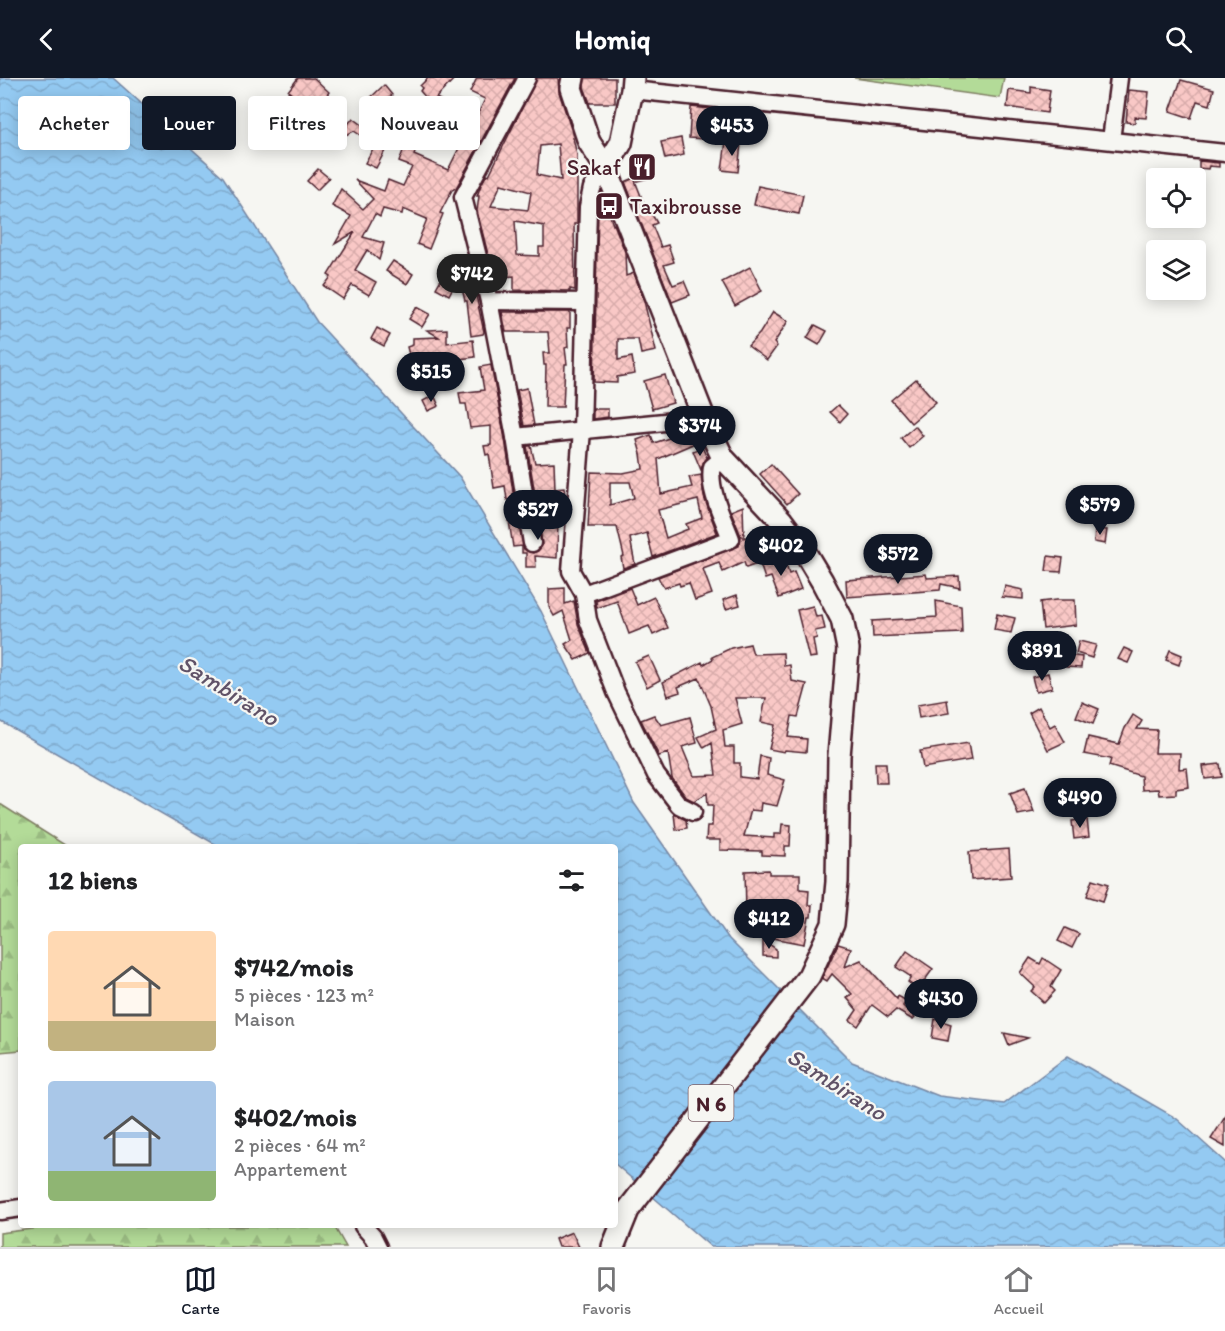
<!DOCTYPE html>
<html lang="fr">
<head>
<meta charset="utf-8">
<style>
  body { margin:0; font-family:Itim,sans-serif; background:#f6f6f6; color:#202124; height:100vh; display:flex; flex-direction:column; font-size:22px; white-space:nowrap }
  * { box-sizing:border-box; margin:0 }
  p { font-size:20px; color:#757577 }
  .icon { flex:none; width:33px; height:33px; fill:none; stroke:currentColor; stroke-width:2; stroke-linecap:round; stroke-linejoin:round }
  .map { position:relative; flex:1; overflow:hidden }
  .details { position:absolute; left:18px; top:766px; width:600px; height:384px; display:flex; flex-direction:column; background:#fff; border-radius:6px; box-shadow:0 3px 15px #0003 }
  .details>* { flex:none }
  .top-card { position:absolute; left:18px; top:18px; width:600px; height:54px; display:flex; gap:12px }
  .buttons { position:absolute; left:1146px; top:90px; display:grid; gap:12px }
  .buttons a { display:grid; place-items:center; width:60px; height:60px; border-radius:6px; background:#fff; box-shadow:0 3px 15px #0003; font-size:30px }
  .price { position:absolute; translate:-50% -51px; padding:0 14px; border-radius:21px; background:#111827; color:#fff; font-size:20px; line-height:39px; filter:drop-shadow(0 2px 3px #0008) }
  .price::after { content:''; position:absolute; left:50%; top:36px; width:18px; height:14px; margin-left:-9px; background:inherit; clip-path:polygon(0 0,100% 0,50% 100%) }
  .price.on { background:#222; color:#fff }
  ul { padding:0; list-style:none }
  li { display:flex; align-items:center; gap:18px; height:150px; padding:0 30px }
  li span { display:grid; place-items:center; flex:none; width:168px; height:120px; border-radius:6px; color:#555 }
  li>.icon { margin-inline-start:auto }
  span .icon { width:72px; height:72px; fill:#fffc; stroke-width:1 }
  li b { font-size:26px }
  h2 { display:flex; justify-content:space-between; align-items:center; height:72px; padding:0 30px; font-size:26px }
  .chip { padding:0 21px; border-radius:6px; background:#fff; box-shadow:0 3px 15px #0003; font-size:21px; line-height:54px }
  .chip.on { background:#111827; color:#fff }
  header { display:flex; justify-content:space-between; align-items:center; height:78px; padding:0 30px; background:#111827; color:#fff; font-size:27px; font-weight:700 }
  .dock { display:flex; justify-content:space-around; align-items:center; height:84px; border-top:2px solid #e0e0e0; background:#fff; font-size:16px; color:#757577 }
  .dock a { display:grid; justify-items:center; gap:3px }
  .dock .on { color:#111827 }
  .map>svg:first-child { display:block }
  .forest { fill:url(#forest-firs); stroke:#7e7d62; stroke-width:1.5 }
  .pitch { fill:#b3db98; stroke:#7e7d62; stroke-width:1.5 }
  .water { fill:url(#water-waves); stroke:#7686a2; stroke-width:1.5 }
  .building { fill:url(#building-cross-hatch); stroke:#4a1f2b; stroke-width:1.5; fill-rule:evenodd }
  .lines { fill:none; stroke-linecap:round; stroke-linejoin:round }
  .minor-casing { stroke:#4a1f2b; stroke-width:21 }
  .major-casing { stroke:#4a1f2b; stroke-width:26 }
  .minor { stroke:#f6f6f2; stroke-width:16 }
  .major { stroke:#f6f6f2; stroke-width:21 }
  .labels { text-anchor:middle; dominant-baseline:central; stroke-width:4.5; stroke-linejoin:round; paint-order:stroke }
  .shield { fill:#f6f6f2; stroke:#7e6067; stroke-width:1.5 }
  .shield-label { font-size:21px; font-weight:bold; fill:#4a1f2b }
  .poi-label { font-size:22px; fill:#4a1f2b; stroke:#f6f6f2; text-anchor:end }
  .water-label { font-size:24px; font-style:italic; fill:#605267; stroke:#f6f6f2 }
</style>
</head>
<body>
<header><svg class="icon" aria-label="back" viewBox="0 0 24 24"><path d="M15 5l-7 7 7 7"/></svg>Homiq<svg class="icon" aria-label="search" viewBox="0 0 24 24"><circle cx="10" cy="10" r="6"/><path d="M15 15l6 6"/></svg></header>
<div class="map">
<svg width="1225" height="1169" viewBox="0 0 1225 1169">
  <defs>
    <pattern id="forest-firs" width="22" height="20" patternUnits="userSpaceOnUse" patternTransform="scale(1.5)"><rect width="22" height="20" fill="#b3db98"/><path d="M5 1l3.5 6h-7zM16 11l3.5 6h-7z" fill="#9bbc83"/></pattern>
    <pattern id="water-waves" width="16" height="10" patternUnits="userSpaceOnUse" patternTransform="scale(1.5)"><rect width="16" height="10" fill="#94caf2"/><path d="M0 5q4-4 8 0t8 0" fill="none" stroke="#81add0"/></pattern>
    <pattern id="building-cross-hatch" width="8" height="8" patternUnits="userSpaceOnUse" patternTransform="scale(1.5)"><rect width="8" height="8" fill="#f9c8c6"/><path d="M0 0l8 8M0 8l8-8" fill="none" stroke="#d7abaa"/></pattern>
  </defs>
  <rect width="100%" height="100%" fill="#f6f6f2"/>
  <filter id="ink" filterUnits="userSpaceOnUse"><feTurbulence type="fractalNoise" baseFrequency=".0167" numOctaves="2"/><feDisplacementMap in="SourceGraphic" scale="12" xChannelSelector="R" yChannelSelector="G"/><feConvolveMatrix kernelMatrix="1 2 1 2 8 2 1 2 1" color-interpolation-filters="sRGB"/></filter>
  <g filter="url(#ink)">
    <g class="forest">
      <path d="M0,726L68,769L21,770V972L0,974Z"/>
      <path d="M56,1148H334L346,1169H0V1155Z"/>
    </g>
    <path class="pitch" d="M854,0H1004L1000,20Z"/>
    <path class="water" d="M0,0H113L223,99L317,244L460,399L541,533L634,725L729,861L852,984L939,1018L1004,1026L1068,978L1176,1040L1225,1084V1169H711L615,1086V770L220,769L0,643Z"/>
    <g class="building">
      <path d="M298,0H314L329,14L327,17L330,19L328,21L344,51L353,40L368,51L376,35L367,23L384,7L392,17L386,22L402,40L376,90L365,85L375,67L354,53L317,70L312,58L308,61L291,41L288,44L277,35L293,17L288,13Z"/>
      <path d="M428,0H455L436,20L476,40L485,21L470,14L477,0H515L456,110L452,112L440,135L443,136L429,171L417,166L427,141L403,131L402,136L383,131L380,139L375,136L363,159L384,165L379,182L367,172L355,192L376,204L369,217L352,207L343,221L324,208L331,199L328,197L355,154L335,166L351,138L332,128L341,111L363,131L373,121L355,102L384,113L388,102L403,108L412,89L399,84L417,34L415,33L426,20L420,13L422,10L420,8ZM431,48L463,62L448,92L414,77L421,58L424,60Z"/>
      <path d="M537,0H558L559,14L571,51L577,77V146H574L575,212L570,211V213L514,212V198L494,200L477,133L479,118H477L481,107L487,96L489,97ZM558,66L561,102L537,97L540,68ZM501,106L531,114L528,132L491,128ZM515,143L544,148V169H539V178L517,177Z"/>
      <path d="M585,0H615V25H590L584,9Z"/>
      <path d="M1181,2L1214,11L1210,27L1197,23L1191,40L1170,33Z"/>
      <path d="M1031,9L1050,12L1047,35L1007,29L1009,12L1031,15Z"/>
      <path d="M1129,12L1149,14L1146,40L1135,39V45L1126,44Z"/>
      <path d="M691,29L731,33L729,59L706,58L705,61L689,60Z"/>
      <path d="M681,60L684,77L665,81L661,64Z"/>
      <path d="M726,63L741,65L738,94L722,92Z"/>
      <path d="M645,82L649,100L637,103L634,84Z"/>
      <path d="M1199,83L1219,85V89L1209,88L1208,91L1199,90Z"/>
      <path d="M318,91L329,100L317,112L307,103Z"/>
      <path d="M634,100L648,136L651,135L657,145L652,147L661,169L668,167L674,184L664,187L673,207L684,203L690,217L672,224L625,104Z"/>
      <path d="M758,108L803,117L799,136L754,127Z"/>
      <path d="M603,116L613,147L614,146L625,174L626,198L634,195L644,223L656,273L641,276L638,261H618V282L632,279L635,296L617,299V305L594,304L598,130Z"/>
      <path d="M393,183L413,196L407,206L386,193Z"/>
      <path d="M750,189L762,213L735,228L722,204Z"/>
      <path d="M471,195L484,254L483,256L471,258L467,223H465L459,198Z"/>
      <path d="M459,198L449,217L436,210L440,203Z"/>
      <path d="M417,229L430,236L422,249L409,241Z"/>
      <path d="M502,234H570V250H567L568,269L565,270L567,286H565L563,329H545L546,287H544L543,275H550L548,254H506Z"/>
      <path d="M773,234L788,243L774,265L777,268L767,282L748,268L760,255Z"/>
      <path d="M815,247L827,253L819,267L807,260Z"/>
      <path d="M377,250L390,257L384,268L371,261Z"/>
      <path d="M447,251V265L473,262L475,279L451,282L424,292L423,289L413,292L407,269L413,267V260L439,259L427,252Z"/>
      <path d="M491,287L505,361L514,421L507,422L505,408L494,410L489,376L486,377L484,368L491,367V348L470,350L466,326H461L459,315L484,312L480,289Z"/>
      <path d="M665,297L673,325L652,331L644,303Z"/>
      <path d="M916,301L936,324L911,345L891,322Z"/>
      <path d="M527,310L534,347L524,348L517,312Z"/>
      <path d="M434,317L439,328L428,333L423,323Z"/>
      <path d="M838,327L847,336L840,344L830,334Z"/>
      <path d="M593,331H608V339L593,341Z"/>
      <path d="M915,348L923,358L909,370L901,360Z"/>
      <path d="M690,353L695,365L658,381L661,416L692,409L689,399L701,397L704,419L717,455L653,479L647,455L630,460L635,486L623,490L621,479L624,478L617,449H588L591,394L623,395L643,391L641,376L637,362L651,357L654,365ZM610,404H630L634,420L610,427ZM698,422L702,440L686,446L688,451L666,460L658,432Z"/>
      <path d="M527,368H531L535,385L554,384L555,411L564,410L566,423L545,425L544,421L536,422Z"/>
      <path d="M702,369L707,380L703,385L701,392L693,373Z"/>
      <path d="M771,386L798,416L787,426L760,396Z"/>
      <path d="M743,428L744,460L756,455L760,466L751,470L757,486L746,490L744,484L723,494L719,485L703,491L712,516L695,522L689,505L680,508L679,505L664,510L658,499L739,468L741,458L731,433Z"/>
      <path d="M539,441L558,443L557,480L535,478L536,489H526V475H522V468L513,469L509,443L518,442L524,471L533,475L538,473L542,468Z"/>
      <path d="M1095,451L1107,452L1105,466L1094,464Z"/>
      <path d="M783,478L789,496L794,494L801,511L779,520L771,499L765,501L760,486Z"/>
      <path d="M1048,478L1063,480L1061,494L1046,493Z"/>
      <path d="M926,496L927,500L959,498L960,510L941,506L940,512L847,519L846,502Z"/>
      <path d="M1005,508L1023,512V521L1002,519Z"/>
      <path d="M565,510V526L574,523L578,546L590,575L576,582L565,566L572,562L563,533L554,538L549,529V511Z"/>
      <path d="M630,510L637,527L654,519L668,550L653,557L649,548L629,556L617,523L597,530L596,523Z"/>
      <path d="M737,517L740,527L726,531L723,522Z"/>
      <path d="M1056,522H1075L1076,547L1043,551L1040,524Z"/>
      <path d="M936,523L961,528L962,555L873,559L872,543L937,539Z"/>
      <path d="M813,528L816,539L822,538L825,551L815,553L817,560L813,561L816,579L809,580L797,532Z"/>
      <path d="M997,536L1015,540L1011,555L994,552Z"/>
      <path d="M1079,563L1096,567L1092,580L1076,575Z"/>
      <path d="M750,566L753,576L783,575L784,588L790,587L792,603L807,606L798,639L792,638L788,659L807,661L806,674L785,672L784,674L769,671L775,647L761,644L766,620H735L742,646L723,652L725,669H734V685H740V699L757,701L760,678L769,680L767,697L785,702L777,728L761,725L760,733L751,732L744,758L774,760V756H781L782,746L791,747L790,768H785V778L762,777V773L720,772V762H706L707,748H712L713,727H708L707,715L694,723L686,719L672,700L668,675L659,678L641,642L654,637L661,647L690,639L697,665L682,669L694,698L716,697L712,665L704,670L698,659L716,651L711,628L699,600L678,609L680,614L668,618L663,604L702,584L703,587L713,581L712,579L731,570Z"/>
      <path d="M1124,570L1133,574L1128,585L1118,581Z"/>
      <path d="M1170,572L1182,577L1179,587L1166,582Z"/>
      <path d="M1068,577L1082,579L1081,590L1066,589Z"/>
      <path d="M649,578L660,602L647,609L635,584Z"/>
      <path d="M1048,595L1052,610L1036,614L1032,599Z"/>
      <path d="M947,622L949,635L919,640L917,627Z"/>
      <path d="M1082,624L1099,631L1093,646L1076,639Z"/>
      <path d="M1039,629L1050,649L1055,646L1065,664L1048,672L1029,635Z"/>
      <path d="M1133,637L1142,643L1137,651L1157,652L1155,675H1180L1179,691L1187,690L1189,709L1176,711V716L1159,717L1158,711L1142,712L1141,698L1109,688L1111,681L1084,676L1088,659L1119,666L1125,650Z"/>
      <path d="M968,665L971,682L923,690L920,673Z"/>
      <path d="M875,685H886L887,705H876Z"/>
      <path d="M1220,686L1222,699L1205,701L1203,688Z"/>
      <path d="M1025,710L1034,734L1018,737L1010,715Z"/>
      <path d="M1072,712L1082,715L1078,726L1068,721Z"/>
      <path d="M674,736L686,742L687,750L676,752Z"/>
      <path d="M1087,741L1089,759L1074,761L1072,743Z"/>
      <path d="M1009,771L1011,799L971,802L969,774Z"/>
      <path d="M769,792V796H800V811L809,812L808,827H812L811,839H809L804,866L757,857L753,849L792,829L746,832L745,793Z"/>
      <path d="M1093,801L1109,806L1103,823L1087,818Z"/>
      <path d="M1065,850L1079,856L1072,870L1058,863Z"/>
      <path d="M763,862L776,871V879L763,878Z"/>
      <path d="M838,866L851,870L845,889L861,882L897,921L898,918L907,923L903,928L915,940L913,942L896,932L888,939L872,927L858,948L850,942L857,932L847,920L852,916L832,896L827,903L822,900Z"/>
      <path d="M907,873L933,891L922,906L920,904L916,910L908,904L911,899L896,889Z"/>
      <path d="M1030,880L1040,886L1043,880L1061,892L1051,909L1055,913L1044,925L1031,913L1035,909L1020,895Z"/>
      <path d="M944,906L969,918L963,928L939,916Z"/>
      <path d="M935,941L951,946L948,963L932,960Z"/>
      <path d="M1004,955L1028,960L1009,967Z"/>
      <path d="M1225,1039V1069L1211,1061Z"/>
      <path d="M572,1154L579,1169H558L555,1161Z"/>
    </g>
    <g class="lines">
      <g class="minor-casing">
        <g id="minor">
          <path d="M527,0L463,119L489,223L585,224"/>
          <path d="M632,12L1225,75"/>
          <path d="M1111,62L1119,0"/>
          <path d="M606,90L592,110L588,129L582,352L571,493L584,516L731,461C723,439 708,412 712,389L723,380"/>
          <path d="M489,223L515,359L532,465"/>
          <path d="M515,359L704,340"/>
          <path d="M584,516L588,542L616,614L656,697L679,727L693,734"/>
          <path d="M0,1133L21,1130"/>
          <path d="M363,1148L373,1159L378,1169"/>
        </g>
      </g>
      <g class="major-casing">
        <g id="major">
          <path d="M573,0L571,10L589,64L606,90L704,340L723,380L782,443L801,468L822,503L842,541L848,571L839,678L837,804L833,846L809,898L628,1132L613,1169"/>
          <path d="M606,90L621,65L632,12L633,0"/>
        </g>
      </g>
      <use href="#minor" class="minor"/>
      <use href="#major" class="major"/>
    </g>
  </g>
  <defs>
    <g id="restaurant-square" transform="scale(1.5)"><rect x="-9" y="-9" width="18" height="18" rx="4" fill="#4a1f2b" stroke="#f6f6f2"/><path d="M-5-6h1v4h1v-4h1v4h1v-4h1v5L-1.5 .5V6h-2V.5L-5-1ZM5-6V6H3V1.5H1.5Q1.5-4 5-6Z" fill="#fff"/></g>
    <g id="bus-square" transform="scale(1.5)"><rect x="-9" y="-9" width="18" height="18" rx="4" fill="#4a1f2b" stroke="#f6f6f2"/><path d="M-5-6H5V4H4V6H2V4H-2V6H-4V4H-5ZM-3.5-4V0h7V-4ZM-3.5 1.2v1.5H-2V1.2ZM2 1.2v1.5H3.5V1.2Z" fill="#fff"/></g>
  </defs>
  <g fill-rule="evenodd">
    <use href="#restaurant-square" x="642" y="89"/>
    <use href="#bus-square" x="609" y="128"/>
  </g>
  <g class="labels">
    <rect class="shield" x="688.5" y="1007" width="45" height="36" rx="4.5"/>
    <g class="shield-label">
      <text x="711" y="1025">N 6</text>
    </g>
    <g class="poi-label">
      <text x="621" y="89">Sakaf</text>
      <text x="630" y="128" text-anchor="start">Taxibrousse</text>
    </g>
    <g class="water-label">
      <text transform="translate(229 612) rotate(32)">Sambirano</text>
      <text transform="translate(837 1006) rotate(33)">Sambirano</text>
    </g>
  </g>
</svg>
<div class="buttons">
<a><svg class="icon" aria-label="locate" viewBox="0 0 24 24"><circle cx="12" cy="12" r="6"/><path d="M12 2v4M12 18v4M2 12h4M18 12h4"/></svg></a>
<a><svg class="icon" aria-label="layers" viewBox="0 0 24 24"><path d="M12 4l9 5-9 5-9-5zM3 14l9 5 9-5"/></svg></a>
</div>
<b class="price" style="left:732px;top:79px">$453</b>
<b class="price on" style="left:472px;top:227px">$742</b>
<b class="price" style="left:431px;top:325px">$515</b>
<b class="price" style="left:700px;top:379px">$374</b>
<b class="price" style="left:1100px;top:458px">$579</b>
<b class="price" style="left:538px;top:463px">$527</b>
<b class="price" style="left:781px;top:499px">$402</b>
<b class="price" style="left:898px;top:507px">$572</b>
<b class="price" style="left:1042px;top:604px">$891</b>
<b class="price" style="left:1080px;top:751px">$490</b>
<b class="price" style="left:769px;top:872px">$412</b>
<b class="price" style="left:941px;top:952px">$430</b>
<div class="top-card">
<a class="chip">Acheter</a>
<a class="chip on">Louer</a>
<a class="chip">Filtres</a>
<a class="chip">Nouveau</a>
</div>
<section class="details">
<h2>12 biens<svg class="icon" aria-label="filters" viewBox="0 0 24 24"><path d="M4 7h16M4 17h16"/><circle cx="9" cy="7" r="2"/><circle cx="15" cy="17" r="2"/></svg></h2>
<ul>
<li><span style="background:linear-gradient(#ffd9b3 75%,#c2b280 0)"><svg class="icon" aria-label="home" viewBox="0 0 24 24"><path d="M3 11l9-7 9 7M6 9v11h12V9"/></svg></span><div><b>$742/mois</b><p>5 pièces · 123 m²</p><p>Maison</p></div></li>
<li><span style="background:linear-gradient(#a9c7e8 75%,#8fb573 0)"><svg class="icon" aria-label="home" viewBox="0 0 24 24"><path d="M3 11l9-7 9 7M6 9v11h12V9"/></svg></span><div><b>$402/mois</b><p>2 pièces · 64 m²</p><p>Appartement</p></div></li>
</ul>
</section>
</div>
<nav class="dock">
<a class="on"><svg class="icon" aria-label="map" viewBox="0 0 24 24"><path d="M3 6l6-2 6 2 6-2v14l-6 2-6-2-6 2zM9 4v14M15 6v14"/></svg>Carte</a>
<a><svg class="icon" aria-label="saved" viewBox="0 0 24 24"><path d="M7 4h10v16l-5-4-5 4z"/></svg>Favoris</a>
<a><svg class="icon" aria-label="home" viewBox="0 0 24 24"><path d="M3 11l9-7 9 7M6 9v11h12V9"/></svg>Accueil</a>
</nav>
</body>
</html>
